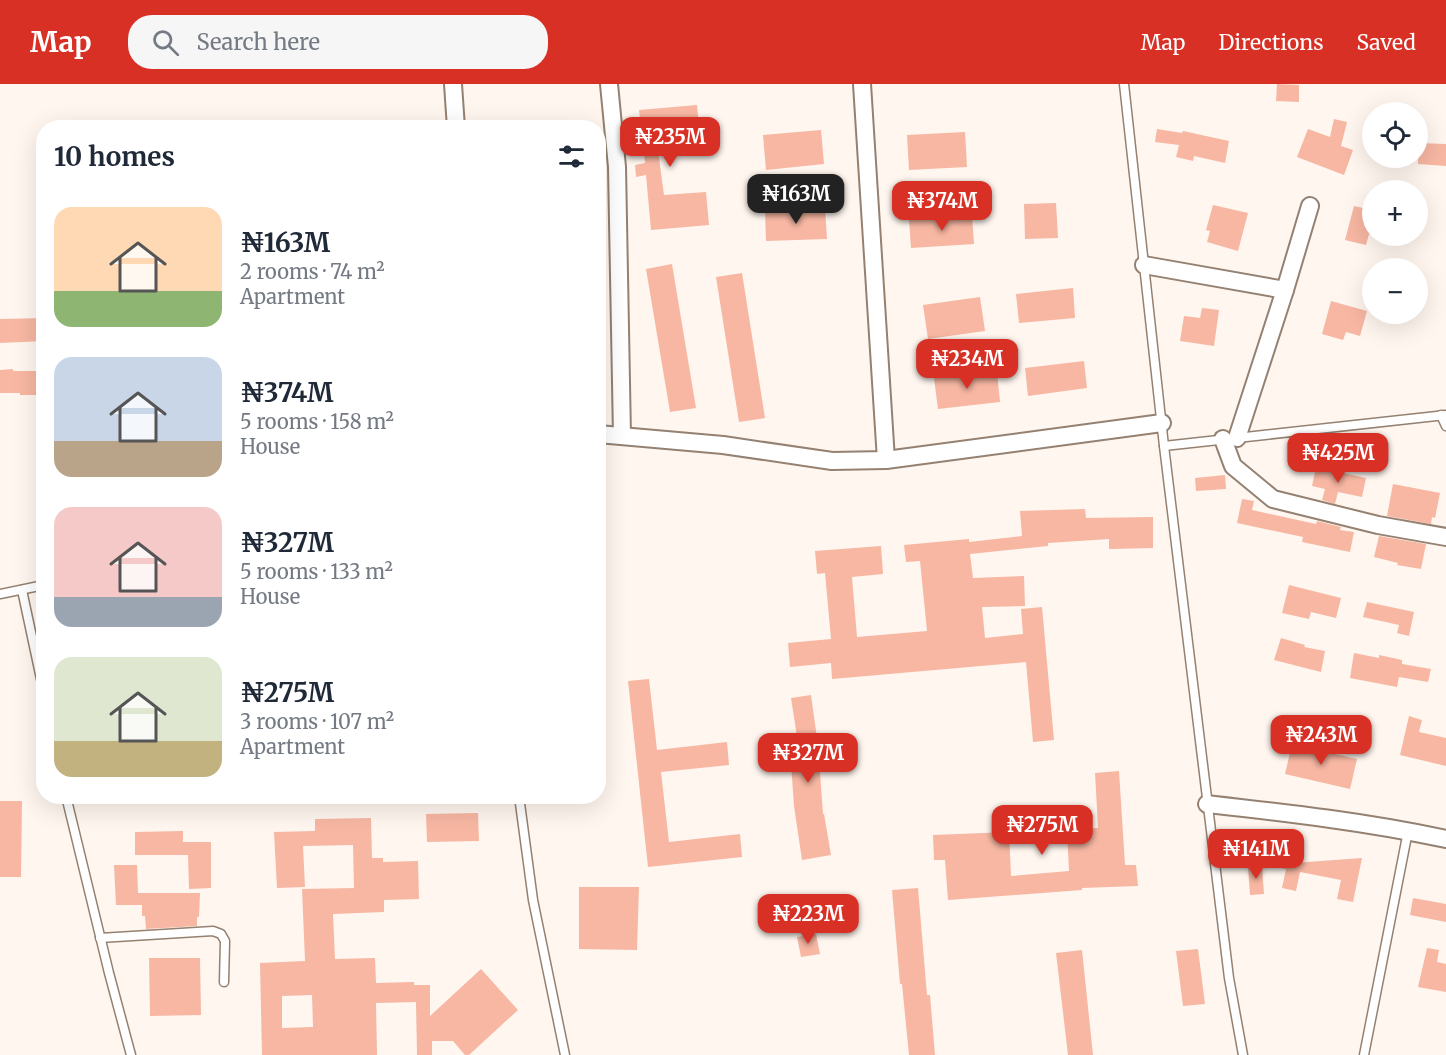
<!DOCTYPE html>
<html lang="en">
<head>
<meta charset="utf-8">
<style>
  body { margin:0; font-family:Merriweather,serif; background:#f6f6f7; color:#1f2937; height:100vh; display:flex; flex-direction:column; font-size:22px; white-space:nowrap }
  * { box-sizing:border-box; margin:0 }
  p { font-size:20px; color:#747a83 }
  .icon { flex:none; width:33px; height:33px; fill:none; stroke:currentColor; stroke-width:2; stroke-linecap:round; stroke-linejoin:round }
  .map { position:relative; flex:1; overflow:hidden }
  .panel { position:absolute; left:36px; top:36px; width:570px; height:684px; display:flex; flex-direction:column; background:#fff; border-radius:24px; box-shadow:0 6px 24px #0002 }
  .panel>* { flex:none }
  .controls { position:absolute; left:1362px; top:18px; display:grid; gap:12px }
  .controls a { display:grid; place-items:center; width:66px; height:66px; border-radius:50%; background:#fff; box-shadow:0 6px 24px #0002; font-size:30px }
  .price { position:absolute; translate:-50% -51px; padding:0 14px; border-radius:12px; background:#d93025; color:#fff; font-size:20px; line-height:39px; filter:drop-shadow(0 2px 3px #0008) }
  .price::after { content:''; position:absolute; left:50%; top:36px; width:18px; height:14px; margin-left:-9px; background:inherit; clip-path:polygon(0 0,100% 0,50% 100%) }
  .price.on { background:#222; color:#fff }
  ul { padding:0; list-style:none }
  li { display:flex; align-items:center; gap:18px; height:150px; padding:0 18px }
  li span { display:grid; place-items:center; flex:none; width:168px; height:120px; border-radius:18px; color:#555 }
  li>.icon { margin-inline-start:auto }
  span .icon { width:72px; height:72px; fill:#fffc; stroke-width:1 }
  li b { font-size:26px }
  h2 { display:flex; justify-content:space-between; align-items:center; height:72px; padding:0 18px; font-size:26px }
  header { display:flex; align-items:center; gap:36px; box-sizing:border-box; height:84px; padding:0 30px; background:#d93025; color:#fff }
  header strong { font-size:28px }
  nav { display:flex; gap:33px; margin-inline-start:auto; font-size:21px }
  .search { width:420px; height:54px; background:#f6f6f7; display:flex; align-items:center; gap:15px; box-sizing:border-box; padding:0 21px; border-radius:24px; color:#747a83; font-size:22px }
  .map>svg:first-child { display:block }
  .building { fill:#f7b7a3; fill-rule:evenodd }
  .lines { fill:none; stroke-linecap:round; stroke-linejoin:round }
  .lane-casing { stroke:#948171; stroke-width:11 }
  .street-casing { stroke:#948171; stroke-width:20 }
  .lane { stroke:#fff; stroke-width:8 }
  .street { stroke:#fff; stroke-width:16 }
</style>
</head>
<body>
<header>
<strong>Map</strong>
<div class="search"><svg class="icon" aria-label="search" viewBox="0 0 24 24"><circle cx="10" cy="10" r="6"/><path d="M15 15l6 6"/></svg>Search here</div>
<nav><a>Map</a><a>Directions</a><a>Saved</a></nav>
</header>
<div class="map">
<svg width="1446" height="971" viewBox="0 0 1446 971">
  <rect width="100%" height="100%" fill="#fff6ef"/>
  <g class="building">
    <path d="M1277,0L1299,1V18L1276,17Z"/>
    <path d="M697,21L700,55L657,59L664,111L706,108L709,141L651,146L646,91L636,93L635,81L645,79L639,26Z"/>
    <path d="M1334,35L1347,38L1341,62L1353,66L1344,91L1297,73L1308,45L1330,53Z"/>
    <path d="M1157,45L1182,49L1183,47L1229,57L1225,79L1194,72L1193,77L1176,73L1179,61L1155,58Z"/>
    <path d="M821,46L824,80L766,86L763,51Z"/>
    <path d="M965,48L967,83L909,86L907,51Z"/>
    <path d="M1418,59L1446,60V82L1418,80Z"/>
    <path d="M1056,119L1058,154L1025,155L1024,120Z"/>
    <path d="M1213,121L1248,129L1238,167L1207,158L1210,147L1206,146Z"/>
    <path d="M1354,122L1372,126V151L1369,150L1366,161L1345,156Z"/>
    <path d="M825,125L827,155L766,157L765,126Z"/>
    <path d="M972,132L974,160L911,164L909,136Z"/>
    <path d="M672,180L696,324L670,328L646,185Z"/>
    <path d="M742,189L765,334L739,338L716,193Z"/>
    <path d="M1073,204L1075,234L1019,239L1016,210Z"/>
    <path d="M980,213L985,247L928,255L923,221Z"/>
    <path d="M1331,217L1367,227L1360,252L1346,248L1343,256L1322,250Z"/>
    <path d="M1202,224L1219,226L1214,262L1180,257L1184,232L1200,234Z"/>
    <path d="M44,234V257L0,259V235Z"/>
    <path d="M1084,277L1087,304L1028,312L1025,284Z"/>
    <path d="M13,285V287H44V311H20V309H0V286Z"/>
    <path d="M997,288L1000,318L938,325L934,294Z"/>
    <path d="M1316,383L1366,394L1362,413L1338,408L1335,420L1322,416L1325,405L1312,402Z"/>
    <path d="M1225,391L1226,405L1196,407L1195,394Z"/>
    <path d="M1393,400L1440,409L1435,434L1432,433L1431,440L1387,432Z"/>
    <path d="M1242,415L1254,417L1252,426L1316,440L1317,437L1341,443L1340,446L1354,448L1350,468L1302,458L1303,453L1237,439Z"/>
    <path d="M1085,425L1086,434L1153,433V464L1109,465V455L1048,459V462L970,470L973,494L1024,492L1025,522L982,523L985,554L1023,550L1021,525L1042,523L1054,656L1033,658L1026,578L832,595L831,579L790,583L788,559L831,555L825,489L817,490L815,467L881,462L883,490L852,493L857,553L927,547L920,477L906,478L904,461L969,455V458L1022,452L1020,427Z"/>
    <path d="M1379,452L1426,460L1421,485L1397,481L1398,479L1374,473Z"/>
    <path d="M1289,501L1341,514L1336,534L1311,528L1309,535L1282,529Z"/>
    <path d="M1367,518L1414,528L1409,552L1397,549L1399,541L1363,533Z"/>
    <path d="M1281,554L1305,561L1304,563L1325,567L1321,588L1274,576Z"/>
    <path d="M1354,569L1379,574V571L1402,576V580L1431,585L1428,598L1399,593L1397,603L1350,594Z"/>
    <path d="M649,595L657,666L727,658L729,681L661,688L669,758L740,750L742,773L648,783L628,597Z"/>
    <path d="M811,611L818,661L823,730H824L831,771L802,776L794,722L791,679L801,678L791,614Z"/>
    <path d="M1409,632L1422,636L1419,648L1446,654V682L1400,671Z"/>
    <path d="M1292,660L1357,675L1350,705L1285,690Z"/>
    <path d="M1119,687L1125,781H1136L1138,802L1082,804V806L948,816L945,776H934L933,751L1009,748L1011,792L1069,787L1067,746L1098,744L1095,689Z"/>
    <path d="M0,717H22L21,793H0Z"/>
    <path d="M478,729L479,757L427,758L426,730Z"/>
    <path d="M371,734L372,774H383V778L418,777L419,815L384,816V828L333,830L335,875L375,874L376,899L414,898V901H430V932L481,885L518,926L469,971H465L453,957H432V971H417L416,918L376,919L377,971H262L260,879L305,877L302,805L354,804L353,761L303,762L305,803L277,804L274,748L315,747V735ZM312,911L313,943L282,944V912Z"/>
    <path d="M183,747V758H211V804L189,805L188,771H135V748Z"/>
    <path d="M1362,774L1353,818L1337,815L1341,796L1300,788L1296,807L1282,804L1286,785L1280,784V780Z"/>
    <path d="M114,781H137L138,809H200L199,833H197V842L146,845L145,832H142V821H116Z"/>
    <path d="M1262,782L1264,810L1250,811L1248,783Z"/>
    <path d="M579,803H639L637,866L579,865Z"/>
    <path d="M918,804L927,911H930L935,971H909L902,900H900L892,806Z"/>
    <path d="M1413,814L1446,820V838L1410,831Z"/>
    <path d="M816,850L820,870L801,873L797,853Z"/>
    <path d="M1427,864L1439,866L1437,878L1446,880V908L1418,903Z"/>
    <path d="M1198,865L1205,920L1183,922L1176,867Z"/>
    <path d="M1082,866L1093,971H1068L1056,869Z"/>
    <path d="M149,874H200L201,931L150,932Z"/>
  </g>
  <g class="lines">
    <g class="lane-casing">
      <g id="lane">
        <path d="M1124,0L1164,362L1229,894L1243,971"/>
        <path d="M1441,331L1446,342"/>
        <path d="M1164,362L1446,331"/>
        <path d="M22,506L44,609"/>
        <path d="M0,510L44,501"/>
        <path d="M66,712L109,889L131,971"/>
        <path d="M519,712L533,816L565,971"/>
        <path d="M100,854L213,847L221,850L225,857L224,898"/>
        <path d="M1364,971L1408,747"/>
      </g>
    </g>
    <g class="street-casing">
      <g id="street">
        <path d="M453,0L456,44"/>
        <path d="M609,0L617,83L622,352"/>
        <path d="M862,0L886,376"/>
        <path d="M1144,181L1285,206"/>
        <path d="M598,350L723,361L832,377L886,376L1162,339"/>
        <path d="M1237,354L1285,206L1310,122"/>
        <path d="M1223,355L1233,382L1273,415L1378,441L1446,453"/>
        <path d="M1207,720C1287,729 1368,738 1446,755"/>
      </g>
    </g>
    <use href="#lane" class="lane"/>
    <use href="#street" class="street"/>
  </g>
</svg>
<div class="controls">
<a><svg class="icon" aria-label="locate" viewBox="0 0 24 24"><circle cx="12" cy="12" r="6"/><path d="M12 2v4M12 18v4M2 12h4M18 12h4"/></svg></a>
<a>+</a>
<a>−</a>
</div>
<b class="price" style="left:670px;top:84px">₦235M</b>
<b class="price on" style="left:796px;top:141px">₦163M</b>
<b class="price" style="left:942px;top:148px">₦374M</b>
<b class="price" style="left:967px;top:306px">₦234M</b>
<b class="price" style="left:1338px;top:400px">₦425M</b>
<b class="price" style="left:1321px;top:682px">₦243M</b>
<b class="price" style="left:808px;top:700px">₦327M</b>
<b class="price" style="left:1042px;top:772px">₦275M</b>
<b class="price" style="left:1256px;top:796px">₦141M</b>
<b class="price" style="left:808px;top:861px">₦223M</b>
<section class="panel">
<h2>10 homes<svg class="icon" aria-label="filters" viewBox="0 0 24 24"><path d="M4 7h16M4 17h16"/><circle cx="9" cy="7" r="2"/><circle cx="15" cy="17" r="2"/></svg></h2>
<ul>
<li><span style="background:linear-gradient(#ffd9b3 70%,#8fb573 0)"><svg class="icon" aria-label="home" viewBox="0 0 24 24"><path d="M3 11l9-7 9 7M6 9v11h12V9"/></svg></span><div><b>₦163M</b><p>2 rooms · 74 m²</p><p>Apartment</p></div></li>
<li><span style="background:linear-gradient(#c9d6e8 70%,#b9a48a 0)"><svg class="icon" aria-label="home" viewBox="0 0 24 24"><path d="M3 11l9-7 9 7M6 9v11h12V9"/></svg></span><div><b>₦374M</b><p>5 rooms · 158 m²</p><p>House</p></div></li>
<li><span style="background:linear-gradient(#f6c9c9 75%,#9aa5b1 0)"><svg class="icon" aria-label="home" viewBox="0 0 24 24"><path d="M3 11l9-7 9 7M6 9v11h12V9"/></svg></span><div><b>₦327M</b><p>5 rooms · 133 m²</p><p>House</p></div></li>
<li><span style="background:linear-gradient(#dfe7d0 70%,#c2b280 0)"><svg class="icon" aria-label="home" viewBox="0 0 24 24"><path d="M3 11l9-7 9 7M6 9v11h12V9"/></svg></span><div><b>₦275M</b><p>3 rooms · 107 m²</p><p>Apartment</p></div></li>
</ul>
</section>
</div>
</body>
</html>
